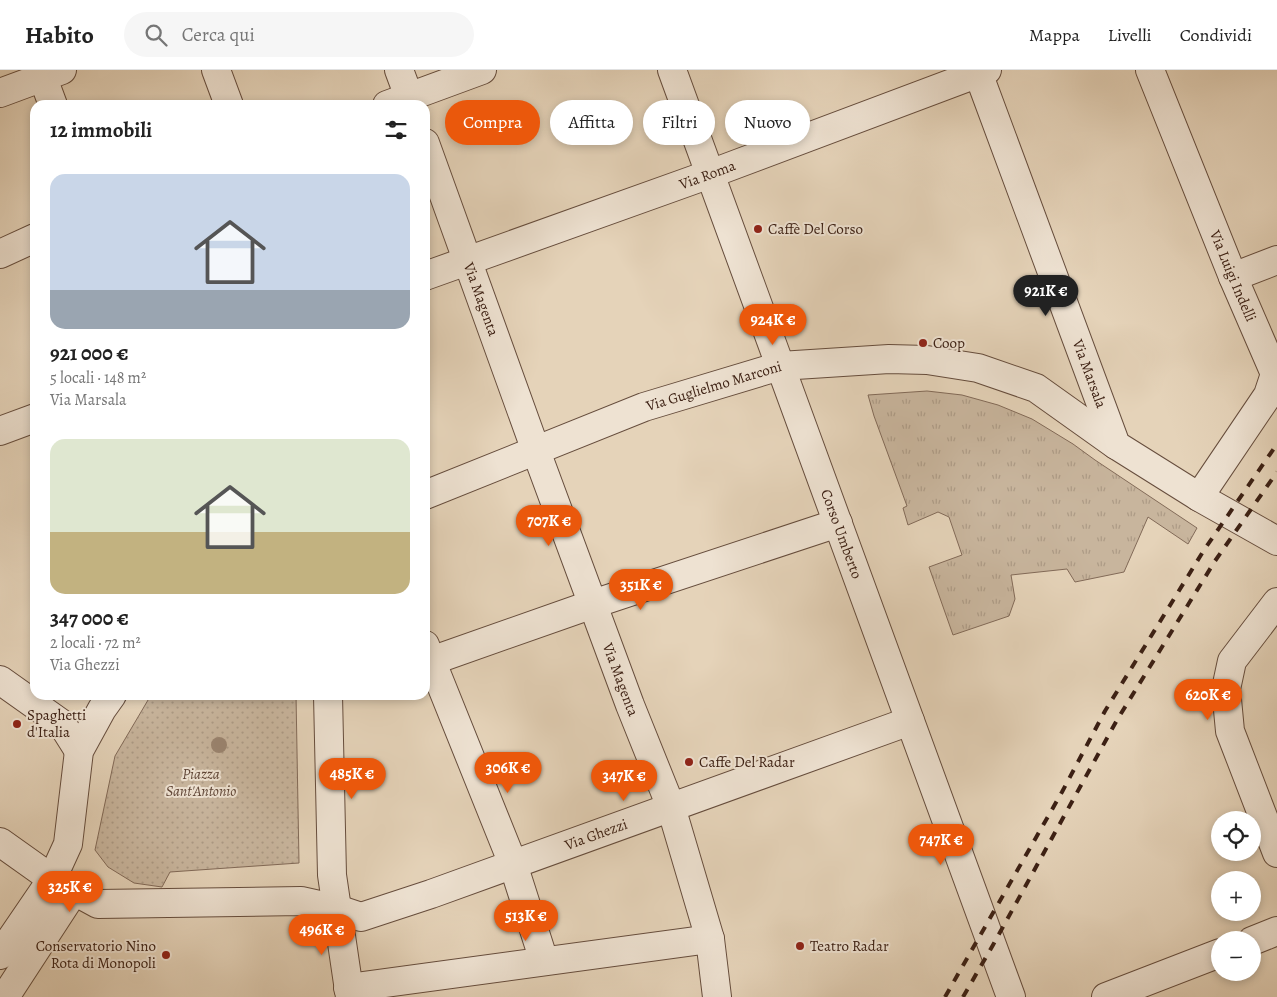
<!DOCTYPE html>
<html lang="it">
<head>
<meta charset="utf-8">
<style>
  body { margin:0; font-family:Alegreya,serif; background:#f6f6f6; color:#222; height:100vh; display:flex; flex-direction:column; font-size:19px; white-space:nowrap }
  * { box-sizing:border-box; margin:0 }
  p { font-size:16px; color:#767676 }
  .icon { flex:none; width:28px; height:28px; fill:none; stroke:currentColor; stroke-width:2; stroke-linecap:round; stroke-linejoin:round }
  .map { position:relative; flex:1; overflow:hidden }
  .drawer { position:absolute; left:30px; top:30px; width:400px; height:600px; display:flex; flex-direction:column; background:#fff; border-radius:15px; box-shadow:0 2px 8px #0003 }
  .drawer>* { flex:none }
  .guide { position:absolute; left:445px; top:30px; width:475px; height:45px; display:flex; gap:10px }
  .fabs { position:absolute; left:1211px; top:741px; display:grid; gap:10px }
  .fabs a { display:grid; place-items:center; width:50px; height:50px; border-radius:50%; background:#fff; box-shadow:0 2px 8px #0003; font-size:25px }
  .price { position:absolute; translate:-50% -42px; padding:0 11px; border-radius:18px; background:#ea580c; color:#fff; font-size:16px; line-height:32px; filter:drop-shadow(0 1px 2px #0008) }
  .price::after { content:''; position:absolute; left:50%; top:30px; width:15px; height:11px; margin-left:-8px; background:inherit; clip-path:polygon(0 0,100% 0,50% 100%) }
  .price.on { background:#222; color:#fff }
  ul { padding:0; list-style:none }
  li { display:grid; align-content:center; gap:10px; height:265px; padding:0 20px }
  li span { display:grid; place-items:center; height:155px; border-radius:15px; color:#555 }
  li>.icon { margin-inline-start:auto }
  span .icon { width:90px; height:90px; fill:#fffc; stroke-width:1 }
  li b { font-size:21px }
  h2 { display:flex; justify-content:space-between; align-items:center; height:60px; padding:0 20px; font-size:21px }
  .tag { padding:0 18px; border-radius:22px; background:#fff; box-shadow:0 2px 8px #0003; font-size:18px; line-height:45px }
  .tag.on { background:#ea580c; color:#fff }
  header { display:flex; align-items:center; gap:30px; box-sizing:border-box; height:70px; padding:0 25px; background:#fff; border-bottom:1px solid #e0e0e0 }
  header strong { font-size:24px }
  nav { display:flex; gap:28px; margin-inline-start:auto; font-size:18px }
  .search { width:350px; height:45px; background:#f6f6f6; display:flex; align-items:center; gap:12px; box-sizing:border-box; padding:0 18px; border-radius:28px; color:#767676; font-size:19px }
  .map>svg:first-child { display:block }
  .grass { fill:url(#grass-tufts); stroke:#826a58 }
  .park { fill:url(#park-dots); stroke:#826a58 }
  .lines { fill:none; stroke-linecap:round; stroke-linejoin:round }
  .minor-casing { stroke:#664d3d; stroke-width:30 }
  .minor { stroke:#eee2d2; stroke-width:28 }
  .rail { stroke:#3c2014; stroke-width:4; stroke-dasharray:9 9; stroke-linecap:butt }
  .tree { fill:#9b8571 }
  .poi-dot { fill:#8f2418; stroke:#eee2d2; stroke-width:2 }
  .labels { text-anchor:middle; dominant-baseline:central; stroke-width:4; stroke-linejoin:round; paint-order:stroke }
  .street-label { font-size:15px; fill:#3c2014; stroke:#eee2d2 }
  .poi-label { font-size:15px; fill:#3c2014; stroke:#eee2d2; text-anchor:start }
  .park-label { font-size:15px; font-style:italic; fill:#5f4536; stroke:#eee2d2 }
</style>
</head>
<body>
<header>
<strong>Habito</strong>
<div class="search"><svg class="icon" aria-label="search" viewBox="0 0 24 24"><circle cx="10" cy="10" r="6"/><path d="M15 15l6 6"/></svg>Cerca qui</div>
<nav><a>Mappa</a><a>Livelli</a><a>Condividi</a></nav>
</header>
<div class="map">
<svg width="1277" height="927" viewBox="0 0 1277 927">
  <defs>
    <pattern id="grass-tufts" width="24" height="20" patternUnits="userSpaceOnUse" patternTransform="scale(1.25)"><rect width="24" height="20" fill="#c8b59d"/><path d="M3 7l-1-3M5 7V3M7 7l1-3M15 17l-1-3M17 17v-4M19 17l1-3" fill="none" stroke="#ad9b86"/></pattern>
    <pattern id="park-dots" width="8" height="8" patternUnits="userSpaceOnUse" patternTransform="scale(1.25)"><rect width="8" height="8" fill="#c8b59d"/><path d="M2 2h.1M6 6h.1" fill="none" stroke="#ad9b86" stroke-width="1.8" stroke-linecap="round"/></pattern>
  </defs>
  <rect width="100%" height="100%" fill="#e5d3b9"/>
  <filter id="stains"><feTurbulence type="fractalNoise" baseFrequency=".004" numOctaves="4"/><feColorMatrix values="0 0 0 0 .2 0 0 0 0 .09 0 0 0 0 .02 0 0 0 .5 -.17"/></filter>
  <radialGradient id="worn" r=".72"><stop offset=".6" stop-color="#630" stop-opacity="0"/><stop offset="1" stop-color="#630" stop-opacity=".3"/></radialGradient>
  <path class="grass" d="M927,321L962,325L998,335L1032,349L1073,374L1095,390L1197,458L1188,474L1148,447L1124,502L1075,512L1067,499L1011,505L1015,529L1009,546L953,565L929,497L962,485L949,447L938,442L908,455L903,438L907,436L874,346L868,325Z"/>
  <path class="park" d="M151,625H296L299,793L170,802L162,817L134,813L108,797L95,780L115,686Z"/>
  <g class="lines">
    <g class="minor-casing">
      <g id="minor">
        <path d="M40,0L53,35"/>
        <path d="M216,0L229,35"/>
        <path d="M399,0L412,35"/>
        <path id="s1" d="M672,0L1011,927"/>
        <path id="s2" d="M977,0L1116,375L1199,427L1277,471"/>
        <path id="s3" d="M1150,0L1233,207L1275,304L1268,325L1199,427"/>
        <path d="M0,23L62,0"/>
        <path d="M387,35L482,0"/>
        <path id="s4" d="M425,73L536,381L630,635L671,737L710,869L717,927"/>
        <path d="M0,184L35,168"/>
        <path id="s5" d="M425,206L710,104L987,0"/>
        <path d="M1233,207L1277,190"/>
        <path d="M0,361L35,348"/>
        <path id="s6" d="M425,425L644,337L780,296L889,289L927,290L978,298L1036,318L1116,375"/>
        <path d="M1277,532L1232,591L1226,619L1230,661L1277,783"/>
        <path d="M425,575L513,794L544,891"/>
        <path d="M431,591L593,534L838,453"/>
        <path d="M0,610L62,654L79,681"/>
        <path id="s7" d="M112,625L102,639L79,681L68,774L52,809L98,834L301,831L337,839L361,847L431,824L910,651"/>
        <path d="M328,625L332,805L350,927"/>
        <path d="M0,772L52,809L0,885"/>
        <path d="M1252,871L1277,861"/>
        <path d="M348,918L710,869"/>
        <path d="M5,927L74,821"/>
        <path d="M1106,927L1220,883"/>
      </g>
    </g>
    <use href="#minor" class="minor"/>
    <g class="rail">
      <path d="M945,927L1062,722L1105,641L1204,480L1277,374"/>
      <path d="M963,927L993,875L1117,650L1215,491L1277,402"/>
    </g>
  </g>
  <circle class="tree" cx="219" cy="675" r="8"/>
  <g class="poi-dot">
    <circle cx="758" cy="159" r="5"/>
    <circle cx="923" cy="273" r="5"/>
    <circle cx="17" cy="654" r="5"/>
    <circle cx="689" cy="692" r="5"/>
    <circle cx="800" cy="876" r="5"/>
    <circle cx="166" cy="885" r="5"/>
  </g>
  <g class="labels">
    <g class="street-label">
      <text stroke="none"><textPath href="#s5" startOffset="300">Via Roma</textPath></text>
      <text stroke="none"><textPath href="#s3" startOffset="222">Via Luigi Indelli</textPath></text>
      <text stroke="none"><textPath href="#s4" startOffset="166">Via Magenta</textPath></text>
      <text stroke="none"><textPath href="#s2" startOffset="324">Via Marsala</textPath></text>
      <text stroke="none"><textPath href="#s6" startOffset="309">Via Guglielmo Marconi</textPath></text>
      <text stroke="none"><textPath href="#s1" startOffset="494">Corso Umberto</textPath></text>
      <text stroke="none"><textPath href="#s4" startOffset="571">Via Magenta</textPath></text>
      <text stroke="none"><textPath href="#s7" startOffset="764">Via Ghezzi</textPath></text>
    </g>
    <g class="poi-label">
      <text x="768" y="159">Caffè Del Corso</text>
      <text x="933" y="273">Coop</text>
      <text x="27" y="645">Spaghetti<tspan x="27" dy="17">d'Italia</tspan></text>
      <text x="699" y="692">Caffe Del Radar</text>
      <text x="156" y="876" text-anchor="end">Conservatorio Nino<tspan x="156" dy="17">Rota di Monopoli</tspan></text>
      <text x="810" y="876">Teatro Radar</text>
    </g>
    <g class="park-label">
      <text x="201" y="704">Piazza<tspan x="201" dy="17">Sant'Antonio</tspan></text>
    </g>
  </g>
  <rect width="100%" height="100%" filter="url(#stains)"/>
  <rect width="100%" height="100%" fill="url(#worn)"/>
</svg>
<div class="fabs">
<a><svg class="icon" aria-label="locate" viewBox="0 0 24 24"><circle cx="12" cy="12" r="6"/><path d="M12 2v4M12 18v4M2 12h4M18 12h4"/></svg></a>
<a>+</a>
<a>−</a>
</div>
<b class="price on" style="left:1046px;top:247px">921K €</b>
<b class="price" style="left:773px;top:276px">924K €</b>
<b class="price" style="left:549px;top:477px">707K €</b>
<b class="price" style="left:641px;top:541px">351K €</b>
<b class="price" style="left:1208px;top:651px">620K €</b>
<b class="price" style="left:508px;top:724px">306K €</b>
<b class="price" style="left:352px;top:730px">485K €</b>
<b class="price" style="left:624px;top:732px">347K €</b>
<b class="price" style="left:941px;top:796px">747K €</b>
<b class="price" style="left:70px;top:843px">325K €</b>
<b class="price" style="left:526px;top:872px">513K €</b>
<b class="price" style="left:322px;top:886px">496K €</b>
<div class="guide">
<a class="tag on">Compra</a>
<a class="tag">Affitta</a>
<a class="tag">Filtri</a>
<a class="tag">Nuovo</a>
</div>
<section class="drawer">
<h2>12 immobili<svg class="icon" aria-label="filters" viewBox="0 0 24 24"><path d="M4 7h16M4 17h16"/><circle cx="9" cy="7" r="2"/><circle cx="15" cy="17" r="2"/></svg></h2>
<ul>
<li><span style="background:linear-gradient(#c9d6e8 75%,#9aa5b1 0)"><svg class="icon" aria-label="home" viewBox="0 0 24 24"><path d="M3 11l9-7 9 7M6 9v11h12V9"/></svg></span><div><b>921 000 €</b><p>5 locali · 148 m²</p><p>Via Marsala</p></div></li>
<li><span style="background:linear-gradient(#dfe7d0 60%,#c2b280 0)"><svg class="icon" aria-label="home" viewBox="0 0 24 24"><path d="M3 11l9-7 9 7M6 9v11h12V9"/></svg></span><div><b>347 000 €</b><p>2 locali · 72 m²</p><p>Via Ghezzi</p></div></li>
</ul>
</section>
</div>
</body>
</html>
